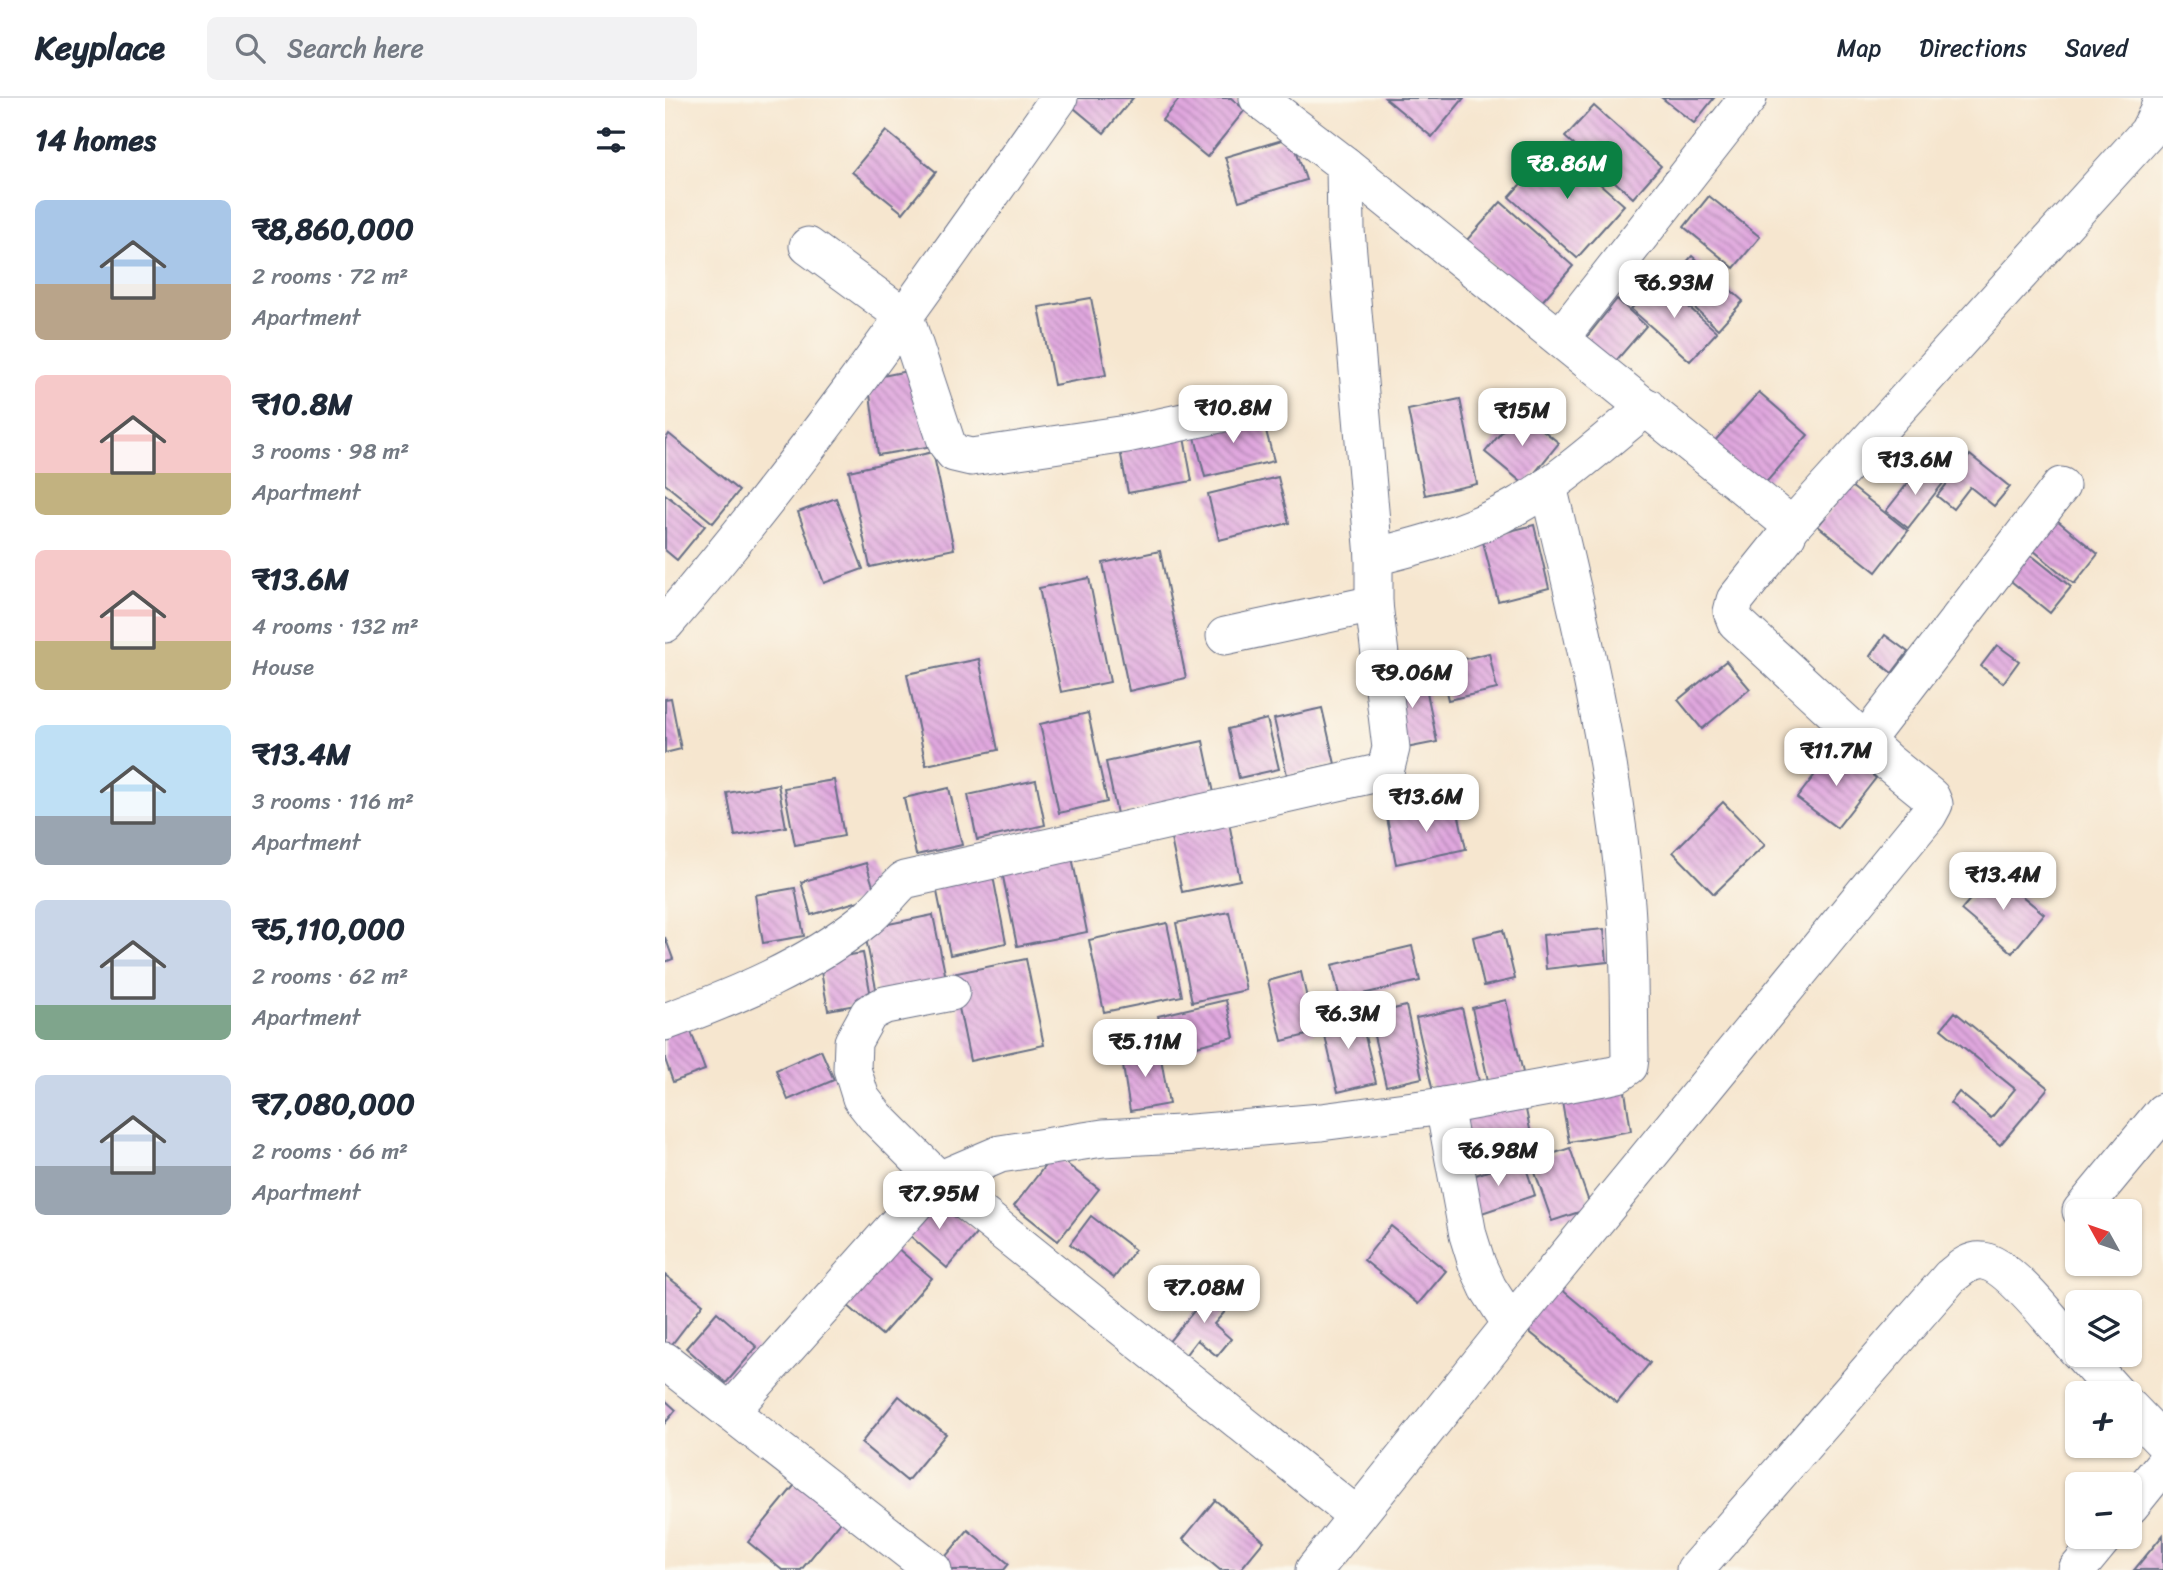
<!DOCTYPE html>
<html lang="en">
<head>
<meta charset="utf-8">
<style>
  body { margin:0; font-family:Sriracha,sans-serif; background:#f2f2f3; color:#1f2937; height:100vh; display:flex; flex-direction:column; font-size:26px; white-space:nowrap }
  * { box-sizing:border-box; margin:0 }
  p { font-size:23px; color:#747a83 }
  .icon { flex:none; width:38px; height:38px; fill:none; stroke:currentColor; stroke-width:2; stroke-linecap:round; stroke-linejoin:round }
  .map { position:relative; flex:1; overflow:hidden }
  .details { display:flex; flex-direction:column; background:#fff; width:665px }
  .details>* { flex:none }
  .needle { width:46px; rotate:310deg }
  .controls { position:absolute; left:1400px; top:1101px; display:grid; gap:14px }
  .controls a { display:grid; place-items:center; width:77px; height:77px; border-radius:10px; background:#fff; box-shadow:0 2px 5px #0004; font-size:35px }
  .price { position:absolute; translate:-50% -60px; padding:0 16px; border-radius:14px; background:#fff; color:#222; font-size:23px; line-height:46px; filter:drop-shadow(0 2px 4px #0008) }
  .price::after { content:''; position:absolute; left:50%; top:42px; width:21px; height:16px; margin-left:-10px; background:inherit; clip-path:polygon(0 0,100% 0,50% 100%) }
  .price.on { background:#0b8043; color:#fff }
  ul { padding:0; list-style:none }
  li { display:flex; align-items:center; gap:21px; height:175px; padding:0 35px }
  li span { display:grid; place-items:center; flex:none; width:196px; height:140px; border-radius:10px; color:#555 }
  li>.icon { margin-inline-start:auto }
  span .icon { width:84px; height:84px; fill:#fffc; stroke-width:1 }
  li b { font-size:30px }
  h2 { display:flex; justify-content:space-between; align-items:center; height:84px; padding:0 35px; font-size:30px }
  header { display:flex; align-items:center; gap:42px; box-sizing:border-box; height:98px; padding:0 35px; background:#fff; border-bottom:2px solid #e0e1e3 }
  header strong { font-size:33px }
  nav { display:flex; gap:38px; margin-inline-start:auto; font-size:24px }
  .search { width:490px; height:63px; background:#f2f2f3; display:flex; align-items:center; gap:18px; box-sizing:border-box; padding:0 24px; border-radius:10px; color:#747a83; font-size:26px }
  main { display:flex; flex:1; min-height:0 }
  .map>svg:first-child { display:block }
  .building { fill:url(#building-back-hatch) }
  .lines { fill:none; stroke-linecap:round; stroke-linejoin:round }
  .minor-casing { stroke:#686f86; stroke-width:39 }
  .minor { stroke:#fff; stroke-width:37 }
</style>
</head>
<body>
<header>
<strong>Keyplace</strong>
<div class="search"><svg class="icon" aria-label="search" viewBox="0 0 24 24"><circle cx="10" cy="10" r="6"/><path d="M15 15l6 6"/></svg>Search here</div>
<nav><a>Map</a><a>Directions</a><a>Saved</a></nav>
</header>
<main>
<section class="details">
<h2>14 homes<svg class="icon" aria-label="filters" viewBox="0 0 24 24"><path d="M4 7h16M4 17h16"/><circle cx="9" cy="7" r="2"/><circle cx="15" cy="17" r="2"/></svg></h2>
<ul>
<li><span style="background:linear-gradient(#a9c7e8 60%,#b9a48a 0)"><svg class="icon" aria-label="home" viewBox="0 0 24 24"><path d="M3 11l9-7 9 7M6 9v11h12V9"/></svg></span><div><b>₹8,860,000</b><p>2 rooms · 72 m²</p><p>Apartment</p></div></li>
<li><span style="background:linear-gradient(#f6c9c9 70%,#c2b280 0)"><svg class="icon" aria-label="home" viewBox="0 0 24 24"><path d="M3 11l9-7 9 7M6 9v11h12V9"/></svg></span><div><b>₹10.8M</b><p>3 rooms · 98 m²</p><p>Apartment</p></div></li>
<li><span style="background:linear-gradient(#f6c9c9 65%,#c2b280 0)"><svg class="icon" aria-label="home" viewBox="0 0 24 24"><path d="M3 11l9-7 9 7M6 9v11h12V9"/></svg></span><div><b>₹13.6M</b><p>4 rooms · 132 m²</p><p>House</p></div></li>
<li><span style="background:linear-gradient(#bfe0f5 65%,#9aa5b1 0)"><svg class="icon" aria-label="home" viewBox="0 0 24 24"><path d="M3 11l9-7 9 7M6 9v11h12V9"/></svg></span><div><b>₹13.4M</b><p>3 rooms · 116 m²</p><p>Apartment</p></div></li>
<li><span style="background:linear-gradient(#c9d6e8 75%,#7fa58c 0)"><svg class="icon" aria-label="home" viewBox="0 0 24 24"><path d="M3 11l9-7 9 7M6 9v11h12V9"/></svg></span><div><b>₹5,110,000</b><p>2 rooms · 62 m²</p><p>Apartment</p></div></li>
<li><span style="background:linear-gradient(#c9d6e8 65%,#9aa5b1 0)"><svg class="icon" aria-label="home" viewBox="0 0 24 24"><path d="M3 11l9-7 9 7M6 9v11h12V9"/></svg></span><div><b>₹7,080,000</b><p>2 rooms · 66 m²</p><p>Apartment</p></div></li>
</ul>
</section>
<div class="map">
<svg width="1498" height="1472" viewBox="0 0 1498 1472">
  <defs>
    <pattern id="building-back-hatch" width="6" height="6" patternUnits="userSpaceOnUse" patternTransform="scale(1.75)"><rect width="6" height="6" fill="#e0a7de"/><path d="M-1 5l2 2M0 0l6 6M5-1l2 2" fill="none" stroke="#b588b7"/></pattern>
  </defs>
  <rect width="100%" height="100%" fill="#fbf7ec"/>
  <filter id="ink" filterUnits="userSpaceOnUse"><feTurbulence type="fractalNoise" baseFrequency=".0143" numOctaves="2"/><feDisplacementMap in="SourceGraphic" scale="14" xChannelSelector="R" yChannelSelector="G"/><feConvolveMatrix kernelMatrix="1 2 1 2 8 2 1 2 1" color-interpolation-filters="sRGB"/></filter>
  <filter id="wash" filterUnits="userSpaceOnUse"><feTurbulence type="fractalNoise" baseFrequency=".00686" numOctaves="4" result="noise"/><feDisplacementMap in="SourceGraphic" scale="28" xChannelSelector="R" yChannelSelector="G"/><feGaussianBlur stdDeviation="1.57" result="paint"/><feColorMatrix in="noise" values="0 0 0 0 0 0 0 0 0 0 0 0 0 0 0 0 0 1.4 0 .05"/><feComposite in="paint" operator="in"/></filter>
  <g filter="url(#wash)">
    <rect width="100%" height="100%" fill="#f6e6cf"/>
    <g id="blocks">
      <g class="building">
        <path d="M407,0H468L439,35L403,5Z"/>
        <path d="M515,0H566L580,12L542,59L497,22Z"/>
        <path d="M720,0H799L767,39Z"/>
        <path d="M997,0H1049L1029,25Z"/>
        <path d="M929,8L996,68L968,100L900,39Z"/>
        <path d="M221,33L271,74L238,115L187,74Z"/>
        <path d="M627,39L641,82L574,103L560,59Z"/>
        <path d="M891,47L959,107L912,160L844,99Z"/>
        <path d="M1044,98L1095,139L1069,170L1019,129Z"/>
        <path d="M836,104L908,168L874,207L801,143Z"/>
        <path d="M1027,158L1078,203L1053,231L1003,186Z"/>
        <path d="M992,181L1052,234L1025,263L966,211Z"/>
        <path d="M426,200L441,277L389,287L374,209Z"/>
        <path d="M952,201L981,228L944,271L918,244Z"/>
        <path d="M252,271L268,348L213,357L203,281Z"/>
        <path d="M1094,294L1143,337L1096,390L1047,346Z"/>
        <path d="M795,301L812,386L760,397L743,312Z"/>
        <path d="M854,313L894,345L860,387L820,354Z"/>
        <path d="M596,314L609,363L540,379L528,331Z"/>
        <path d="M518,334L527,383L463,395L454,346Z"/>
        <path d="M4,336L74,393L48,425L0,386V342Z"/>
        <path d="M268,354L289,451L205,469L184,373Z"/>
        <path d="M1305,357L1345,389L1329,408L1305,389L1288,411L1272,398Z"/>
        <path d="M1257,367L1279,384L1243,430L1221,413Z"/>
        <path d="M613,379L624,425L554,442L543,396Z"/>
        <path d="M1186,388L1243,433L1211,474L1153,428Z"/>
        <path d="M0,396L40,428L12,462L0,452Z"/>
        <path d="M171,400L198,471L159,485L133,414Z"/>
        <path d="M1381,413L1433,456L1409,486L1357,443Z"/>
        <path d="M869,427L884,490L833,503L817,440Z"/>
        <path d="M1356,449L1406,489L1385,515L1335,474Z"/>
        <path d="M495,453L521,580L464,593L438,465Z"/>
        <path d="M424,480L445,584L396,594L374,490Z"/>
        <path d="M1220,537L1243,554L1227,575L1205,558Z"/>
        <path d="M1332,547L1354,563L1338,585L1316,568Z"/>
        <path d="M824,555L832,591L783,602L775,567Z"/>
        <path d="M314,561L333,652L261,667L242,576Z"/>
        <path d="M1061,563L1085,591L1037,631L1013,602Z"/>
        <path d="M758,574L772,644L736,651L722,581Z"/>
        <path d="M6,600L16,651L0,655V601Z"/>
        <path d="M657,610L670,666L622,677L609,621Z"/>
        <path d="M423,615L442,704L394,715L375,626Z"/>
        <path d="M602,621L614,671L574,680L563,631Z"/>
        <path d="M538,643L549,695L452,716L441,664Z"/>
        <path d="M1171,649L1211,680L1172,730L1132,700Z"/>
        <path d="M169,682L179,738L130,747L119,690Z"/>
        <path d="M371,682L380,727L312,742L303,697Z"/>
        <path d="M113,686L121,729L70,738L62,695Z"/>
        <path d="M284,690L297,747L251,757L239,700Z"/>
        <path d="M1058,704L1100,747L1049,796L1008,754Z"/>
        <path d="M791,705L801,751L731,766L722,720Z"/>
        <path d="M562,714L575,782L517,794L503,726Z"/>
        <path d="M405,749L422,834L352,848L335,764Z"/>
        <path d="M201,765L211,798L146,817L136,784Z"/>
        <path d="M326,768L341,845L285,857L269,779Z"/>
        <path d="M1328,774L1379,816L1347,855L1296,812Z"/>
        <path d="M130,790L139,838L98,845L90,797Z"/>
        <path d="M564,814L581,892L527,904L511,825Z"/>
        <path d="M268,817L282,885L213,900L199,831Z"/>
        <path d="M502,825L517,898L439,914L424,842Z"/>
        <path d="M939,831L942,864L881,871L878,837Z"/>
        <path d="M838,832L850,881L819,888L808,839Z"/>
        <path d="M0,839L8,861L0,864Z"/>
        <path d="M747,848L755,883L675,901L667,867Z"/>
        <path d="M198,855L207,904L163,912L154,862Z"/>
        <path d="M361,861L379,947L305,963L287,876Z"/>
        <path d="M636,874L650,935L617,943L603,883Z"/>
        <path d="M561,902L569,939L502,955L493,918Z"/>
        <path d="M841,902L859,979L824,987L807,910Z"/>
        <path d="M741,908L757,980L721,988L704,917Z"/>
        <path d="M797,910L814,983L768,994L751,920Z"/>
        <path d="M694,912L711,985L673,994L656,921Z"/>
        <path d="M1290,914L1383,990L1335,1047L1285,1005L1294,994L1326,1020L1350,991L1276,931Z"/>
        <path d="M21,920L40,972L8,984L0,961V927Z"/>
        <path d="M494,949L504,1006L465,1013L456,955Z"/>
        <path d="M156,952L169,982L123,1002L111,972Z"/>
        <path d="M958,980L966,1033L904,1044L895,992Z"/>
        <path d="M858,997L870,1056L801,1070L790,1011Z"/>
        <path d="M905,1050L926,1110L887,1123L866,1063Z"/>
        <path d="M389,1056L434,1091L393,1143L349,1108Z"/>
        <path d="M858,1061L870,1097L808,1118L796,1082Z"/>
        <path d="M266,1096L312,1135L282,1170L236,1130Z"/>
        <path d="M426,1118L470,1152L449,1180L405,1146Z"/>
        <path d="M726,1128L781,1173L753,1206L699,1162Z"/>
        <path d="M224,1143L267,1180L217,1237L175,1201Z"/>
        <path d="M0,1177L38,1206L4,1250L0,1247Z"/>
        <path d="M551,1186L570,1202L549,1226L566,1241L552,1258L532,1242L518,1260L501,1247Z"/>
        <path d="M890,1186L985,1265L952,1305L856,1227Z"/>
        <path d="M52,1214L92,1249L61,1285L21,1250Z"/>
        <path d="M234,1298L281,1336L242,1383L196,1345Z"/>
        <path d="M0,1302L11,1312L0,1325Z"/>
        <path d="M133,1383L178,1421L136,1472H117L83,1444Z"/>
        <path d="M550,1402L599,1443L575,1472H555L518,1441Z"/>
        <path d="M303,1432L344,1466L339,1472H284L275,1465Z"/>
        <path d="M1498,1437V1472H1469Z"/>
      </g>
    </g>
  </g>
  <g filter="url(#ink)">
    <use href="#blocks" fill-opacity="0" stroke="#686f86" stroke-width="2"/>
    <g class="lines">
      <g class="minor-casing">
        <g id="minor">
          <path d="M593,0L680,67L1121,423L1125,430L1122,437L1070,502L1067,514L1071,524L1224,665L1266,699L1269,706L1263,717L846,1226L649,1472"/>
          <path d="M680,67L681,132L709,459"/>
          <path d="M143,148L240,219L282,346L289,355L306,359L462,336L569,313"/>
          <path d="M895,240L1083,0"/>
          <path d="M1125,430L1483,34L1493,14L1497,0"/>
          <path d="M0,526C143,360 268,179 394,0"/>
          <path d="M560,538L709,506"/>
          <path d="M1200,643L1396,388"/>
          <path d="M286,894L220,907L204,915L188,944L187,971L196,1000L211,1019L274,1082L692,1418"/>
          <path d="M0,924C71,898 142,869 201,821C215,810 226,794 239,782L713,675L721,670L726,650L709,506V459C757,447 806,434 850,409C897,383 939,343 982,309"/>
          <path d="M779,1008L803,1137L812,1166L823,1190L846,1226"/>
          <path d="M1416,1113L1498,1014"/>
          <path d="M1416,1256L1451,1295"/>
          <path d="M0,1263L268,1472"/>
          <path d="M1465,1310L1498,1344"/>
          <path d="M65,1314L264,1090L274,1082L335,1056L438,1040L515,1036L656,1024L779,1008L944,978L953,976L964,968L965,960C964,909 965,857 961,806C949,664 916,525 883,388"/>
          <path d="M1465,1408L1498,1367"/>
          <path d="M1030,1472L1285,1179C1295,1171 1305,1161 1318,1163C1344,1166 1393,1231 1412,1252"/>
          <path d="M1412,1472L1440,1438"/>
        </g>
      </g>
      <use href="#minor" class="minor"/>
    </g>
  </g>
</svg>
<div class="controls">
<a><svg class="needle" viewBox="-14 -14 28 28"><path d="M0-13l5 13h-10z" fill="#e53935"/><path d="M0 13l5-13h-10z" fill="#747a83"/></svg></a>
<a><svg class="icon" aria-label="layers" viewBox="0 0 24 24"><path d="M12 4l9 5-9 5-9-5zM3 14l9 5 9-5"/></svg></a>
<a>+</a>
<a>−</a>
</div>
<b class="price on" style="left:902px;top:103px">₹8.86M</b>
<b class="price" style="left:1009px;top:222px">₹6.93M</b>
<b class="price" style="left:568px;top:347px">₹10.8M</b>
<b class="price" style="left:857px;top:350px">₹15M</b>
<b class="price" style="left:1250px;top:399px">₹13.6M</b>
<b class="price" style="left:747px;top:612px">₹9.06M</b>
<b class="price" style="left:1171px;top:690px">₹11.7M</b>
<b class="price" style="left:761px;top:736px">₹13.6M</b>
<b class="price" style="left:1338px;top:814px">₹13.4M</b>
<b class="price" style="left:683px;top:953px">₹6.3M</b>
<b class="price" style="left:480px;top:981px">₹5.11M</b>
<b class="price" style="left:833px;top:1090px">₹6.98M</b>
<b class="price" style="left:274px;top:1133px">₹7.95M</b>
<b class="price" style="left:539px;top:1227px">₹7.08M</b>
</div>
</main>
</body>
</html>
